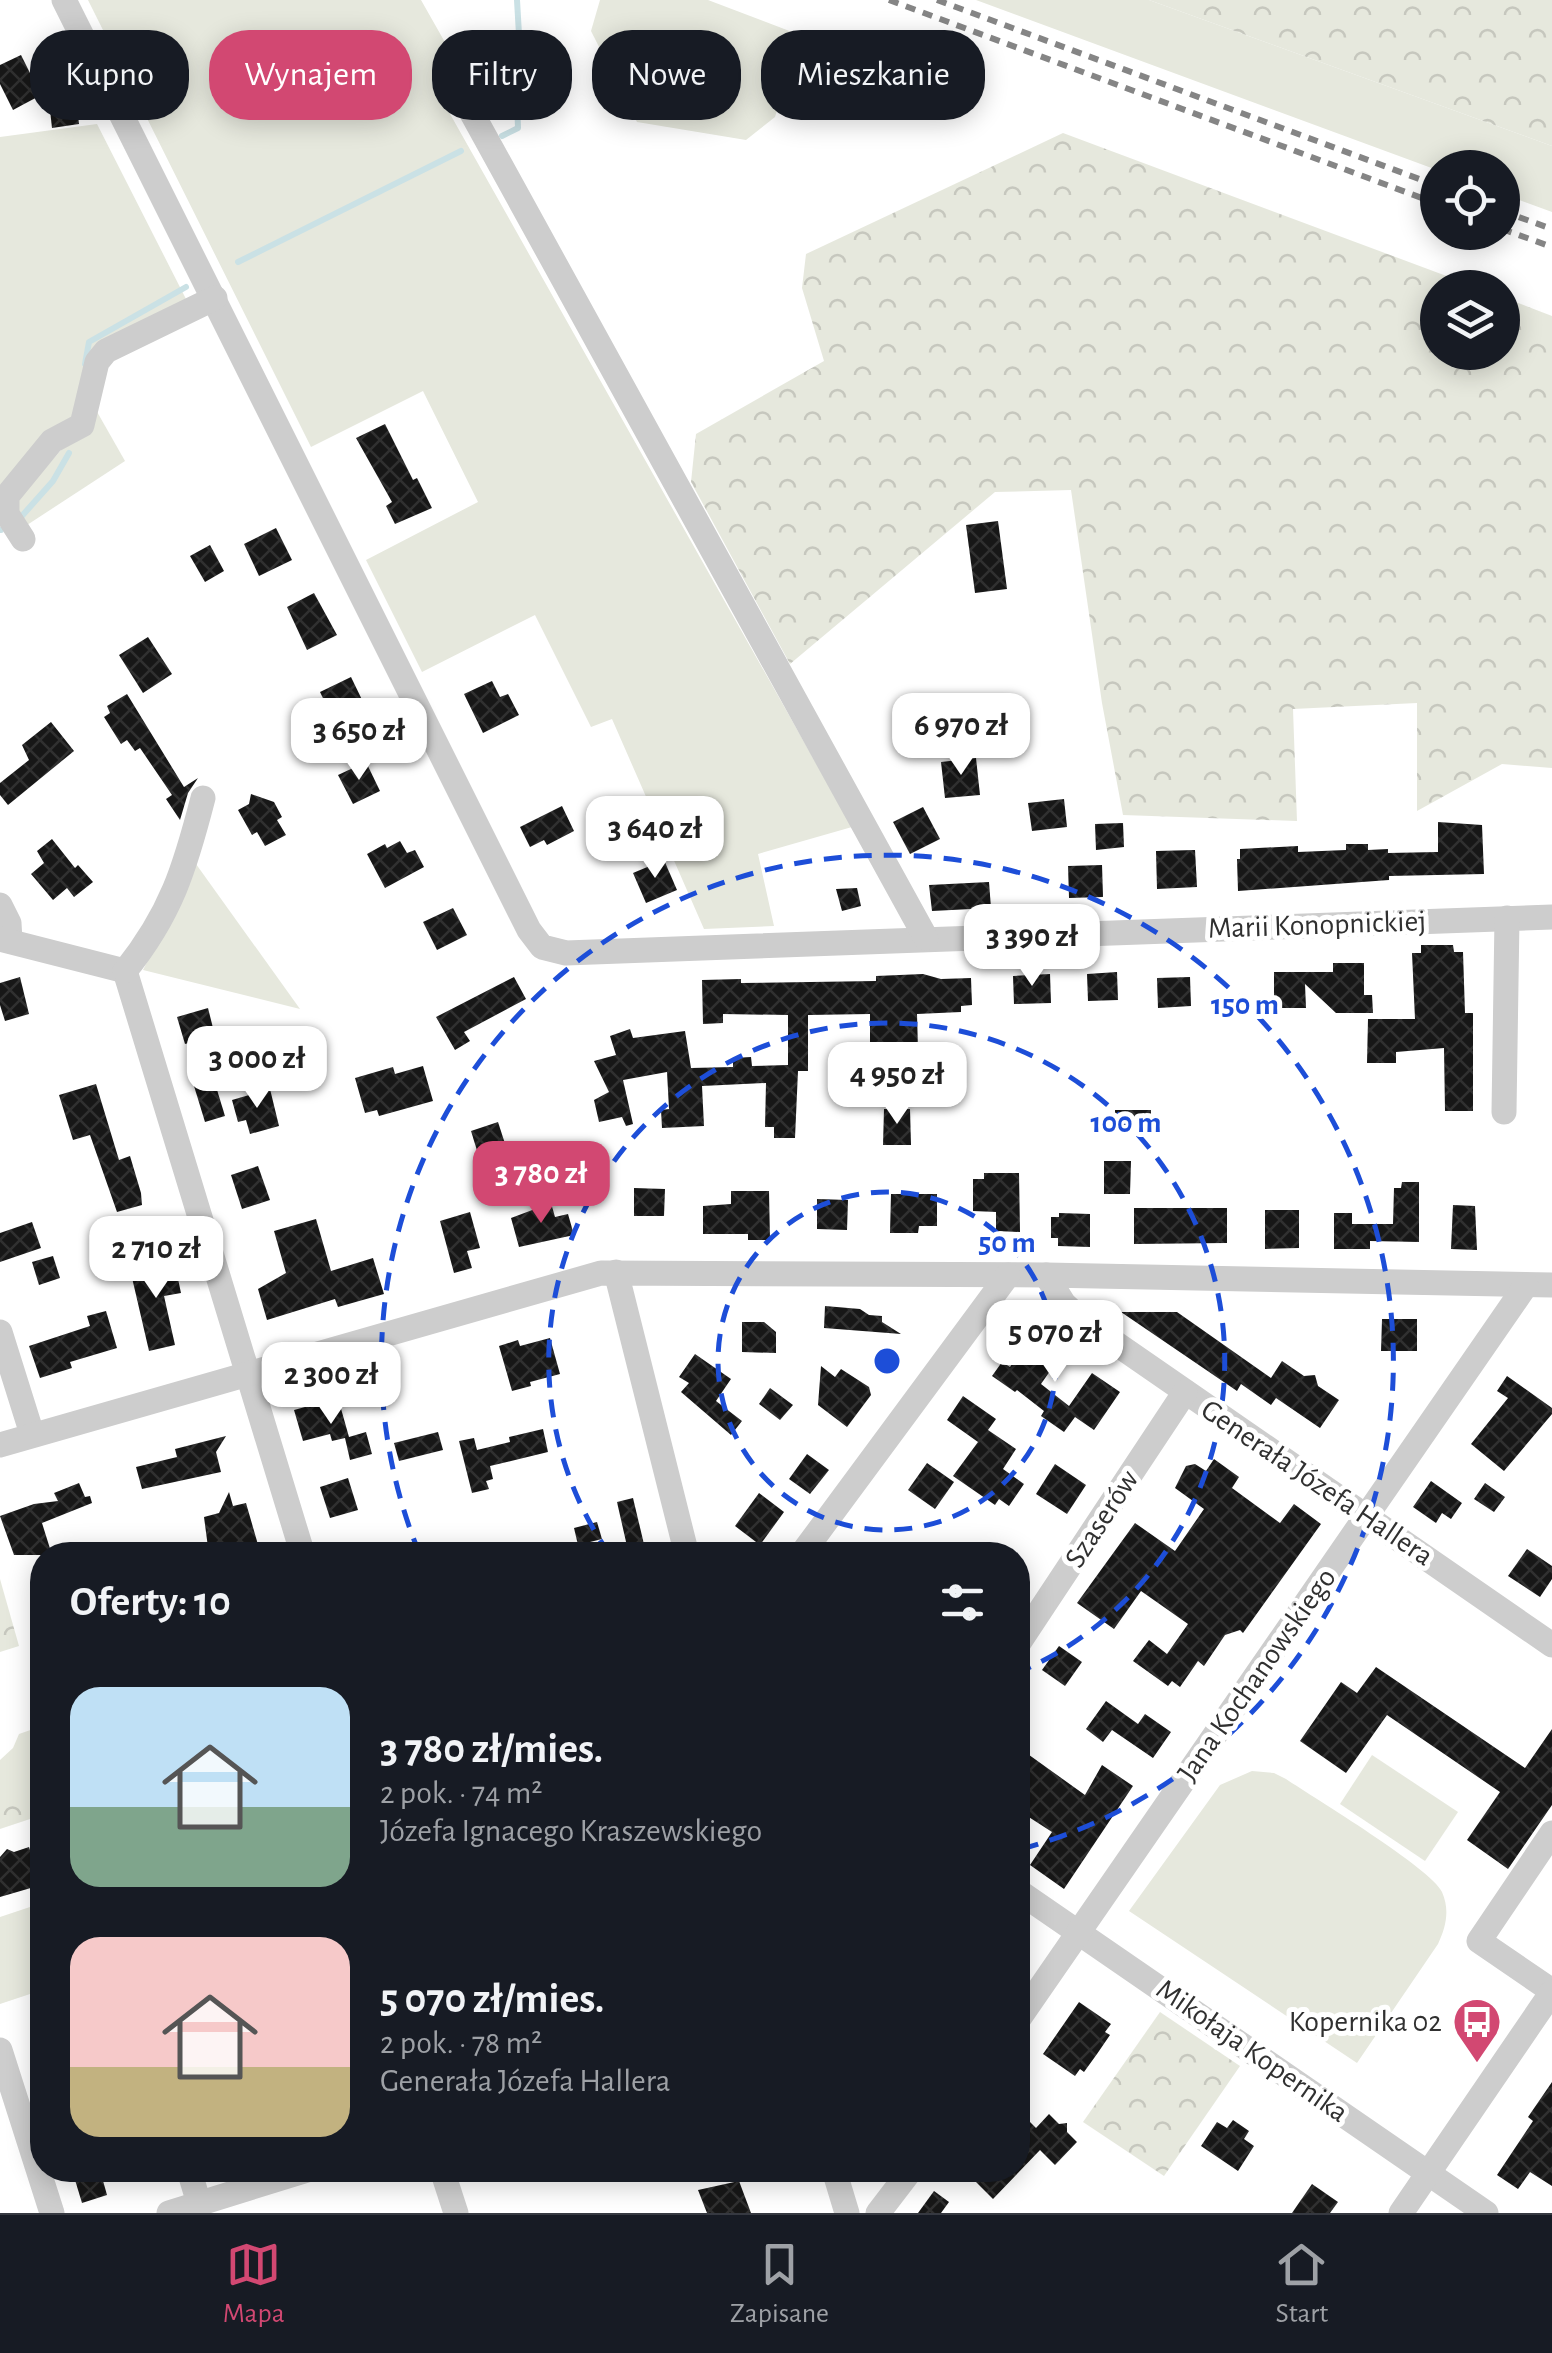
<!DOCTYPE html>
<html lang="pl">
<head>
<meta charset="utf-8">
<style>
  body { margin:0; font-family:"Alegreya Sans",sans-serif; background:#242831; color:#f1f3f6; height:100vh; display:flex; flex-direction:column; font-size:38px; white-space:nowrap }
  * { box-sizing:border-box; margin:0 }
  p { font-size:32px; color:#9ea1a6 }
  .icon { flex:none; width:55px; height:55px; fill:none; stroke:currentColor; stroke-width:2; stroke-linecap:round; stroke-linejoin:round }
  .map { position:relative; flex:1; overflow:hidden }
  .details { position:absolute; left:30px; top:1542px; width:1000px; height:640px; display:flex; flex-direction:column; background:#171b24; border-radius:40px; box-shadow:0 5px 25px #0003 }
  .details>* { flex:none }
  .top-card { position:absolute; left:30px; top:30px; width:1000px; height:90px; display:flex; gap:20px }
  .buttons { position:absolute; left:1420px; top:150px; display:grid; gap:20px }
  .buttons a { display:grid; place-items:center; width:100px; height:100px; border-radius:50%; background:#171b24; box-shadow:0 5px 25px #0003; font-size:50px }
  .price { position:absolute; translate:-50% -85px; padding:0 22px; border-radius:20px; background:#fff; color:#222; font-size:32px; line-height:65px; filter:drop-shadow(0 2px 5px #0008) }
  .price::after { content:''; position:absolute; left:50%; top:60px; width:30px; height:22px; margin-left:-15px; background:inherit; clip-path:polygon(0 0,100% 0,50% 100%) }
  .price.active { background:#d24872; color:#fff }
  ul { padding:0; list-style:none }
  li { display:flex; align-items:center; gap:30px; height:250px; padding:0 40px }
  li span { display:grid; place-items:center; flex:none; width:280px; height:200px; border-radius:30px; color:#555 }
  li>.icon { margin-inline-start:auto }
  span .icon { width:120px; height:120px; fill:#fffc; stroke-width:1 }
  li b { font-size:42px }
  h2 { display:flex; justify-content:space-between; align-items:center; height:120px; padding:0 40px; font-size:42px }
  .chip { padding:0 35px; border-radius:40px; background:#171b24; box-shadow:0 5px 25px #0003; font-size:35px; line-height:90px }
  .chip.active { background:#d24872; color:#fff }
  .tab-bar { display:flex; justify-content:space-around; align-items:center; height:140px; border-top:2px solid #363941; background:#171b24; font-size:28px; color:#9ea1a6 }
  .tab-bar a { display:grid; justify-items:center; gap:5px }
  .tab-bar .active { color:#d24872 }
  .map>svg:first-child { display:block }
  .grass { fill:#e6e8dd }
  .forest { fill:url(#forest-crowns) }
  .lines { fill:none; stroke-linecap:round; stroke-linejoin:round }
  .stream { stroke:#cae1e5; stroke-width:6 }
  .building { fill:url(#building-cross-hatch) }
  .minor { stroke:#cdcdcd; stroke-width:25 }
  .rail { stroke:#858585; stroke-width:6; stroke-dasharray:10 8; stroke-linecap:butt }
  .ring { fill:none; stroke:#1d4ed8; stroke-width:5; stroke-dasharray:18 12 }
  .labels { text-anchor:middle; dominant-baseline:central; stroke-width:10; stroke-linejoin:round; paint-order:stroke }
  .street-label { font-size:30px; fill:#303030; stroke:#fff }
  .poi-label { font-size:30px; fill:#303030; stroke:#fff; text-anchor:end }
  .centre { fill:#1d4ed8; stroke:#fff; stroke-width:5 }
  .ring-label { font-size:30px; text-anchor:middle; font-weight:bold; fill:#1d4ed8; stroke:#fff; stroke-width:10; stroke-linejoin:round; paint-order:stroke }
</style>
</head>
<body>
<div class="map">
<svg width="1552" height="2213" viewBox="0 0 1552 2213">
  <defs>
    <pattern id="forest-crowns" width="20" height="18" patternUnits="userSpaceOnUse" patternTransform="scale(2.5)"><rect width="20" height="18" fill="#e6e8dd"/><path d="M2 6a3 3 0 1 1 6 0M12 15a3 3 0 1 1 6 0" fill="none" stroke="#c6c7be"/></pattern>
    <pattern id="building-cross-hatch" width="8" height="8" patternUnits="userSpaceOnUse" patternTransform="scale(2.5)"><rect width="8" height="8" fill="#171717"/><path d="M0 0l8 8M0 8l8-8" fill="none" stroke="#303030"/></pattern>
  </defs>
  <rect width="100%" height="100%" fill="#fff"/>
  <g class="grass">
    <path d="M88,0H421L459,67L432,82L852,827L758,854L774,926L704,929L612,719L591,727L535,615L422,672L366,560L478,502L423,391L311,447Z"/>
    <path d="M600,0H708L800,35L775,117L746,140L637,122L591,31Z"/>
    <path d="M976,0H1149L1552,146V212L1503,194L1502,168L1437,170Z"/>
    <path d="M97,124L186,299L93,348L80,417L0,495V137Z"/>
    <path d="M96,410L125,461L24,527L13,505Z"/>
    <path d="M196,864L300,1009L143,970Z"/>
    <path d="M42,1726V1798L0,1797V1760L13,1748L19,1734Z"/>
    <path d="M1372,1755L1458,1812L1425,1861L1340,1804Z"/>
    <path d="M1252,1771L1274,1773L1286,1779C1314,1798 1431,1868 1442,1892C1450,1910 1446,1927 1438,1944L1357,2063L1129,1911L1220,1785Z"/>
    <path d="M42,1903V1990L0,2004V1917Z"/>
  </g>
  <g class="forest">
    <path d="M1149,0H1552V146Z"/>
    <path d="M1063,133L1476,287L1438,288V352H1502L1503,297L1552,316V768L1502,764L1417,811V703L1293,709L1297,821L1123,815L1102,703L1071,490L995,492L790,664L691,482L696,434L824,361L802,288L806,254Z"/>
    <path d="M0,1579L19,1646L0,1652Z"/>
    <path d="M21,1796L42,1798V1815L0,1829V1797Z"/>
    <path d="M1160,2012L1240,2066L1164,2176L1083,2122Z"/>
  </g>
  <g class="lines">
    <g class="stream">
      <path d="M517,0L521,69"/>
      <path d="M502,136L518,128L517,100"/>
      <path d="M238,262L461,151"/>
      <path d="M85,364L89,342L186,287"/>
      <path d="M21,517L53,481L69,453"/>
      <path d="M0,530H1"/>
    </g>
  </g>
  <g class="building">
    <path d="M21,55L41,95L13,110L0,84V65Z"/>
    <path d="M77,106L79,124L52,128L50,110Z"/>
    <path d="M385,424L413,480L417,478L432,508L395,524L386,506L392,502L356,438Z"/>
    <path d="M998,521L1007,589L975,593L966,525Z"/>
    <path d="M276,528L292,560L259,576L244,544Z"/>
    <path d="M210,545L224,571L205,582L190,556Z"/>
    <path d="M314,593L337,635L307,650L287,607Z"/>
    <path d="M148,637L172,674L143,693L119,655Z"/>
    <path d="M351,677L366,708L335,723L320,692Z"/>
    <path d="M492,681L500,697L508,694L519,715L483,733L464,694Z"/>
    <path d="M127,694L184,787L198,778L188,793L180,820L166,799L172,795L140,748L135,751L127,740L121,744L104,717L110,713L107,706Z"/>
    <path d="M51,722L74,751L8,805L0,795V783L29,760L22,745Z"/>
    <path d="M976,758L980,795L945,798L941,762Z"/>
    <path d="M366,762L380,791L353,804L338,775Z"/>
    <path d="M251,794L274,802L282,817L277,820L286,835L265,846L257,832L252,835L238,810L249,804Z"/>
    <path d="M1064,799L1067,827L1032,831L1028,803Z"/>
    <path d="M562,806L574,831L547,845L544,840L530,847L520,827Z"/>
    <path d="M923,807L940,839L910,854L893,822Z"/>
    <path d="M1438,822L1482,825L1484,874L1389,876V880L1238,891L1237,859H1240V849L1298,846V852L1346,850V844H1368V850L1388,849V853L1438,852Z"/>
    <path d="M1123,823L1124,847L1096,850L1095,824Z"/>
    <path d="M52,839L75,868L78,865L93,882L74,897L67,888L53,900L31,874L44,863L37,851Z"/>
    <path d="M400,841L407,853L415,850L424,867L385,888L367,854L385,844L387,848Z"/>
    <path d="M1195,850L1197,887L1157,889L1156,851Z"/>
    <path d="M664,860L677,890L646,903L633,873Z"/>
    <path d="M1102,865L1103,897L1069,898L1068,866Z"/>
    <path d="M989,882L991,908L932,911L929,885Z"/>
    <path d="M857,888L861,906L842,911L836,889Z"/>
    <path d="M453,908L467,935L437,950L423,922Z"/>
    <path d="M1421,945H1453L1454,952H1463L1465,1013H1473V1111H1445L1444,1048L1396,1052V1063H1367L1368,1019H1415L1412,953H1421Z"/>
    <path d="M1333,963H1364V995H1372L1373,1013H1336L1305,984L1306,1008H1274V972H1333Z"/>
    <path d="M1117,972L1118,1000L1088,1001L1087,974Z"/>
    <path d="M923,974L941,979L971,978L972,1005L961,1006V1012L917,1014L918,1049H926V1067L865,1069V1050H870V1014L808,1015V1071H798L795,1138H774V1127H765L766,1083L702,1086L704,1126L662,1128L661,1110L669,1109L667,1072L623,1080L633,1124L626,1126L622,1117L599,1122L594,1100L609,1092L594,1061L616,1055L610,1036L630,1029L633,1038L685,1031L691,1068L733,1067V1058L751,1057L752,1066L788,1065V1015L723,1014V1023L703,1024L702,980L741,979V983L876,981V976Z"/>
    <path d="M1050,974L1051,1003L1014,1004L1013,976Z"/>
    <path d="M20,977L29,1014L5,1021L0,1005V983Z"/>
    <path d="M514,977L526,999L464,1032L470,1041L455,1050L436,1017Z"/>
    <path d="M1190,977L1191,1006L1158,1008L1157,978Z"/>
    <path d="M208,1008L215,1036L185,1044L177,1017Z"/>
    <path d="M423,1066L433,1101L379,1116L377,1110L365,1113L355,1078L393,1067L395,1074Z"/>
    <path d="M214,1080L225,1116L205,1122L194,1086Z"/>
    <path d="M96,1084L119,1160L130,1156L141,1193L142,1205L117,1212L90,1135L73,1140L59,1095Z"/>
    <path d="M270,1089L279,1126L250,1134L246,1120L238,1122L232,1100Z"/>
    <path d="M884,1109H910L911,1145H883Z"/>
    <rect x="1115" y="1110" width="36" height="21"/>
    <path d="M498,1122L511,1162L483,1170L471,1131Z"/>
    <path d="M1104,1161H1131L1130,1194H1104Z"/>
    <path d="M258,1166L270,1200L242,1209L231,1175Z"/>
    <path d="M984,1173H1019L1020,1232L996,1231V1212L973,1211V1179H984Z"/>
    <path d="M1402,1182H1419V1242L1370,1241V1249H1334V1213H1352V1224H1393L1394,1188H1401Z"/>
    <path d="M634,1188L665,1189L664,1216H634Z"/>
    <path d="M731,1191H769L770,1240H748V1234H703V1206L731,1204Z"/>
    <path d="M891,1194H937V1226H919L918,1233H890Z"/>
    <path d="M817,1199L848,1200L847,1230L817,1229Z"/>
    <path d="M551,1203L555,1217L568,1214L574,1235L519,1247L511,1218Z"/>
    <path d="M1453,1205L1475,1206L1477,1250L1451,1249Z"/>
    <path d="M1134,1208H1227V1243L1134,1244Z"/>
    <path d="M1265,1210H1299V1248L1265,1249Z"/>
    <path d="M470,1212L480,1248L467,1251L472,1268L454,1273L440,1221Z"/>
    <path d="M1059,1213L1090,1214V1247L1058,1246V1238H1051V1217H1059Z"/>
    <path d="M316,1219L331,1271L373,1258L384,1294L338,1307L335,1299L267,1320L258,1289L286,1273L274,1231Z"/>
    <path d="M32,1222L41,1248L0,1262V1233Z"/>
    <path d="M53,1256L60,1278L39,1285L32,1262Z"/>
    <path d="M174,1260L181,1293L164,1296L175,1345L149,1351L130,1269Z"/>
    <path d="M825,1306L860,1309L869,1315L882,1316V1322L901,1334L824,1328Z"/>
    <path d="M106,1311L117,1348L70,1362L72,1368L40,1378L29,1346L90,1326L87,1316Z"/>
    <path d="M1121,1312H1177L1271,1378L1282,1361L1304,1376L1315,1375L1318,1386L1339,1400L1320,1428L1276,1398L1271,1405L1241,1384L1237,1391Z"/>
    <path d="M1382,1319H1417V1351H1381Z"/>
    <path d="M742,1322H764L776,1332V1353L742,1352Z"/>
    <path d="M1036,1328L1066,1348L1041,1384L1069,1406L1092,1373L1120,1392L1094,1430L1075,1417L1064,1432L1041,1416L1044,1411L1017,1390L1015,1392L992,1376L1002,1362L1010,1367Z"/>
    <path d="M550,1338L560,1374L530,1382L531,1386L512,1391L499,1346L518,1340L520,1346Z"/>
    <path d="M695,1354L731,1379L716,1401L742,1421L731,1435L681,1392L689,1383L679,1377Z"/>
    <path d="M821,1366L835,1377L841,1369L869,1387L871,1395L847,1427L818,1405Z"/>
    <path d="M1507,1376L1552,1408V1414L1504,1471L1471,1444L1508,1398L1497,1391Z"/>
    <path d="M770,1388L793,1405L780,1420L759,1404Z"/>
    <path d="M963,1396L996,1419L988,1430L1016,1449L1003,1469L1024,1484L1009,1506L999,1499L995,1505L953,1476L978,1442L947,1420Z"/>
    <path d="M338,1398L349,1437L366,1432L372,1454L350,1460L345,1438L332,1441L330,1434L303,1441L294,1410Z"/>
    <path d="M543,1429L548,1452L490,1466L493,1479L486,1481L489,1489L472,1493L459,1441L474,1438L477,1450L510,1442L509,1437Z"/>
    <path d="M438,1432L443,1450L399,1461L394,1443Z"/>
    <path d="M226,1436L216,1452L221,1472L142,1489L136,1467L177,1457L175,1449Z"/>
    <path d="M807,1454L829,1470L810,1494L789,1479Z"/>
    <path d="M1214,1459L1239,1477L1232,1488L1280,1523L1294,1504L1321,1524L1243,1633L1240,1630L1225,1635L1204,1666L1198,1661L1180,1687L1172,1681L1168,1686L1133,1661L1149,1640L1167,1654L1188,1624L1141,1591L1114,1629L1077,1603L1135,1523L1175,1551L1204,1509L1175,1488L1186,1466L1195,1464L1206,1471Z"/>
    <path d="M927,1463L954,1482L935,1509L908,1490Z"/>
    <path d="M1055,1464L1086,1485L1067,1514L1036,1494Z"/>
    <path d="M348,1478L358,1510L330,1518L320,1487Z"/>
    <path d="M1431,1481L1462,1503L1451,1519L1442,1513L1436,1523L1413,1507Z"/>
    <path d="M79,1483L85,1497L90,1496L92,1503L42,1523L52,1555H14L0,1516L34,1504L58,1501L54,1493Z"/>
    <path d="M1485,1483L1505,1497L1494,1512L1474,1499Z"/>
    <path d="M229,1492L233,1506L246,1503L261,1555H237L236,1550L209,1555L204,1517L219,1513Z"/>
    <path d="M759,1493L784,1512L760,1545L735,1526Z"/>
    <path d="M633,1498L643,1540L646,1555H629L617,1502Z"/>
    <path d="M597,1522L602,1539L578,1545L574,1528Z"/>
    <path d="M1527,1549L1552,1566V1579L1540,1597L1508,1576Z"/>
    <path d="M1059,1646L1082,1662L1065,1686L1042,1670Z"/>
    <path d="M1376,1667L1525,1768L1552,1729V1805L1508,1869L1467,1840L1500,1792L1387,1715L1346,1773L1300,1741L1341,1682L1357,1693Z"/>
    <path d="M1106,1701L1138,1724L1145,1714L1171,1732L1153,1758L1112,1730L1103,1742L1086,1729Z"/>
    <path d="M1018,1747L1085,1795L1102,1765L1133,1786L1064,1889L1030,1865L1052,1832L1021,1812L1028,1801L1018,1794Z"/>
    <path d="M29,1847L41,1885L0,1897V1857L7,1849L14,1852Z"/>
    <path d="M1079,2002L1111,2024L1105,2032L1110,2035L1097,2054L1084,2072L1080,2069L1075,2076L1043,2054Z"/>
    <path d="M1552,2082V2186L1530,2172L1518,2189L1497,2175L1533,2121L1528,2117Z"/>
    <path d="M1018,2110L1036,2128L1049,2114L1059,2124L1067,2123V2132L1077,2142L1055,2165L1040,2150L993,2199L964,2170H1018Z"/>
    <path d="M1233,2120L1249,2131L1244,2139L1254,2146L1238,2171L1201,2146L1217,2122L1227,2128Z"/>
    <path d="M72,2170H100L107,2195L82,2203Z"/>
    <path d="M739,2181L751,2213H707L698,2190Z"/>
    <path d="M1312,2184L1338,2202L1330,2213H1292Z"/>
    <path d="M934,2191L949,2202L941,2213H918Z"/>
  </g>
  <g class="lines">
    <g class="minor">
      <path d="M64,0L529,930L542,947L566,953L1552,917"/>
      <path d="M452,77L926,938"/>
      <path d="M23,539L7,514V496L52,441L82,425L97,362L106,351L215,298"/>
      <path d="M0,905L9,923L10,941"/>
      <path d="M0,939L125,971"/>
      <path d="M125,971L303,1555"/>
      <path d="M125,971C171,914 185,868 203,798"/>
      <path d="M1504,1112L1507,918"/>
      <path d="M616,1272L687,1555"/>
      <path d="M1046,1275L1064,1304L1079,1318L1552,1645"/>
      <path d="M0,1332L32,1434"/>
      <path d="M0,1445L601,1273L1046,1275L1552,1285"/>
      <path d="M801,1555L1008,1275"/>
      <path d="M1018,1644L1185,1392"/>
      <path d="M1552,1833L1479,1941L1552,1991"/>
      <path d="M1018,1891L1486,2213"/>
      <path d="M1018,2020L1526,1285"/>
      <path d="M0,2050L52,2213"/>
      <path d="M189,2170L199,2203"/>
      <path d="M442,2170L456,2213"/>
      <path d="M834,2170L847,2213"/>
      <path d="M169,2213L307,2170"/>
      <path d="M878,2213L911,2170"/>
      <path d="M1401,2213L1552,1992"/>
    </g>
    <g class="rail">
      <path d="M889,0L1438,204"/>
      <path d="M937,0L1438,186"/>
      <path d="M1502,211L1552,229"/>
      <path d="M1502,229L1552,247"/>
    </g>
  </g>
  <g class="ring">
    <circle cx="887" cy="1361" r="169"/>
    <path d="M610 1555A338 338 0 1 1 1019 1672"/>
    <path d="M420 1555A506 506 0 1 1 1018 1850"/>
  </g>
  <defs>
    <g id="bus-pin" transform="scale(2.5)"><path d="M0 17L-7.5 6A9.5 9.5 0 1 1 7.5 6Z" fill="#d24872" stroke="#fff"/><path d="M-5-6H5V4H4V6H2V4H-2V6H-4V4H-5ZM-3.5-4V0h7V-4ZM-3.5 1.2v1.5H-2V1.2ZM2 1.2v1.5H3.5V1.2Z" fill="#fff"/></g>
  </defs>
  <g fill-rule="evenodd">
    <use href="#bus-pin" x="1477" y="2022"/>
  </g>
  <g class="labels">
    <g class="street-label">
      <text transform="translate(1317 925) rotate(-2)">Marii Konopnickiej</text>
      <text transform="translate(1317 1483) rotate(34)">Generała Józefa Hallera</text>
      <text transform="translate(1102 1519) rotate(-57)">Szaserów</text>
      <text transform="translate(1257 1675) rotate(-55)">Jana Kochanowskiego</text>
      <text transform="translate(1252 2051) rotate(35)">Mikołaja Kopernika</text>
    </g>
    <g class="poi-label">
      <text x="1442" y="2022">Kopernika 02</text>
    </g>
  </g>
  <circle cx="887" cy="1361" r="15" class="centre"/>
  <g class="ring-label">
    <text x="1245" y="1014">150 m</text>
    <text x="1126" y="1132">100 m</text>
    <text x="1007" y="1252">50 m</text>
  </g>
</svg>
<div class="buttons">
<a><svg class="icon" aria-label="locate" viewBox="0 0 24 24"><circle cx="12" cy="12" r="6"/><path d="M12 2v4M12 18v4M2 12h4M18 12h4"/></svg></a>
<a><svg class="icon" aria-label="layers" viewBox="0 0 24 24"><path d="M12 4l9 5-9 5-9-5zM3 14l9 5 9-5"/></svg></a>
</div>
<b class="price" style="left:961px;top:778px">6 970 zł</b>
<b class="price" style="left:359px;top:783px">3 650 zł</b>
<b class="price" style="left:655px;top:881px">3 640 zł</b>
<b class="price" style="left:1032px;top:989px">3 390 zł</b>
<b class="price" style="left:257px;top:1111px">3 000 zł</b>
<b class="price" style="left:897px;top:1127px">4 950 zł</b>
<b class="price active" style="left:541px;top:1226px">3 780 zł</b>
<b class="price" style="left:156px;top:1301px">2 710 zł</b>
<b class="price" style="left:1055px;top:1385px">5 070 zł</b>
<b class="price" style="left:331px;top:1427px">2 300 zł</b>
<div class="top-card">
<a class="chip">Kupno</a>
<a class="chip active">Wynajem</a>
<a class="chip">Filtry</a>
<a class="chip">Nowe</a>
<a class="chip">Mieszkanie</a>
</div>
<section class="details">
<h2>Oferty: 10<svg class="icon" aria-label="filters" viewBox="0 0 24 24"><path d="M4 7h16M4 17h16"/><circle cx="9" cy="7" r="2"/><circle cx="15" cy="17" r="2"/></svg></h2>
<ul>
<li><span style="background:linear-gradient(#bfe0f5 60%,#7fa58c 0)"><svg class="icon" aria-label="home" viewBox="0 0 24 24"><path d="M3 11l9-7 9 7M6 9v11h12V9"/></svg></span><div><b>3 780 zł/mies.</b><p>2 pok. · 74 m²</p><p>Józefa Ignacego Kraszewskiego</p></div></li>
<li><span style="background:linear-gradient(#f6c9c9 65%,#c2b280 0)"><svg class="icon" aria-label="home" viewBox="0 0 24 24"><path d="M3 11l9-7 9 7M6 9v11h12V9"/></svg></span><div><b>5 070 zł/mies.</b><p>2 pok. · 78 m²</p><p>Generała Józefa Hallera</p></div></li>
</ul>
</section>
</div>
<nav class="tab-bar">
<a class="active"><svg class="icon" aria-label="map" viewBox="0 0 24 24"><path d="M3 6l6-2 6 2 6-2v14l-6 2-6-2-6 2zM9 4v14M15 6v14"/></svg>Mapa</a>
<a><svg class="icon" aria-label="saved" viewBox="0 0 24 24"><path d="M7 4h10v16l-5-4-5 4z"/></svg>Zapisane</a>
<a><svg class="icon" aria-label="home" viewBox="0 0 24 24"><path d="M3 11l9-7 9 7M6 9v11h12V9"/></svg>Start</a>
</nav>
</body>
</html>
